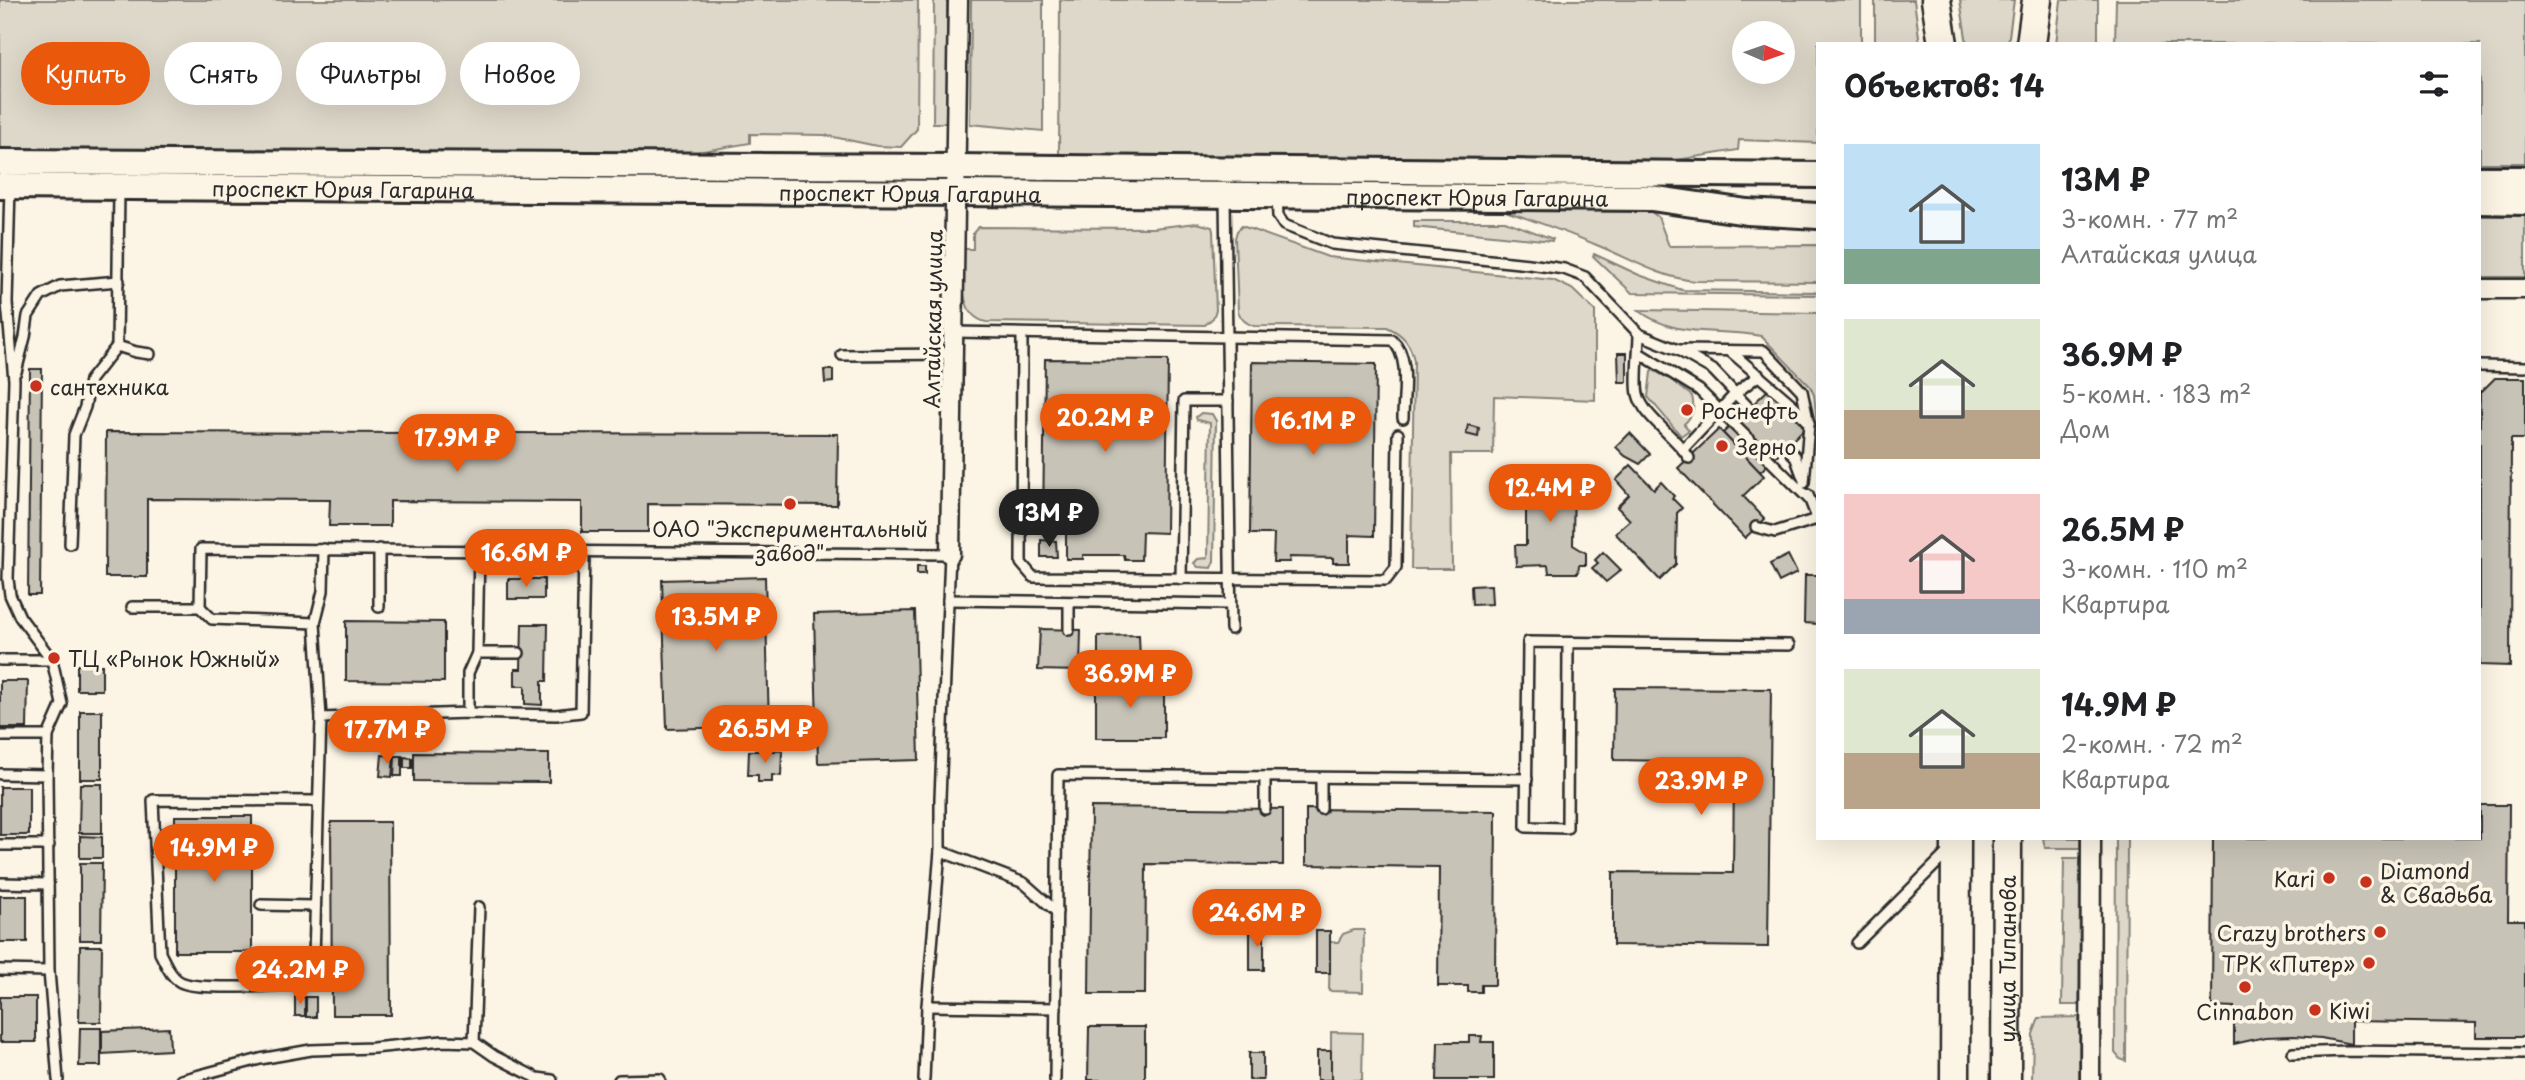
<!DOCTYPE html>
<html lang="ru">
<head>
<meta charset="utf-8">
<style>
  body { margin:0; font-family:"Playpen Sans",sans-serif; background:#f6f6f6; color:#202124; height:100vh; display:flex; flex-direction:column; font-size:26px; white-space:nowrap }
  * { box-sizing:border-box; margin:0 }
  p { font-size:23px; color:#757577 }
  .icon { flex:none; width:38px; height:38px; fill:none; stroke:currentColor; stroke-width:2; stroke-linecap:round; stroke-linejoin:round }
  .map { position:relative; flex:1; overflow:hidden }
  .side { position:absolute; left:1816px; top:42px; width:665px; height:798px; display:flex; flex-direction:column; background:#fff; border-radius:0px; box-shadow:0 7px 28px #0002 }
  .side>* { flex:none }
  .top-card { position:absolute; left:21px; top:42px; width:665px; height:63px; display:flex; gap:14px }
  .needle { width:46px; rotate:92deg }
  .fabs { position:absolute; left:1732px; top:21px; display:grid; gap:14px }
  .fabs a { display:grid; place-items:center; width:63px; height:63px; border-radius:50%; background:#fff; box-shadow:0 7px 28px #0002; font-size:35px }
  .price { position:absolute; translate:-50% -60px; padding:0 16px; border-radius:24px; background:#ea580c; color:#fff; font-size:23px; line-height:46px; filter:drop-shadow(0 2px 4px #0008) }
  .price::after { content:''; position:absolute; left:50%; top:42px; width:21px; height:16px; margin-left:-10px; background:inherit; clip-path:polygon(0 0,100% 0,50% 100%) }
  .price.current { background:#222; color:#fff }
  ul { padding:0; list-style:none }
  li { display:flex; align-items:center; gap:21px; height:175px; padding:0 28px }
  li span { display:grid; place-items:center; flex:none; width:196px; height:140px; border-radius:0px; color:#555 }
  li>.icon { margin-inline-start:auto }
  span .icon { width:84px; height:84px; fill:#fffc; stroke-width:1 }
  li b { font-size:30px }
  h2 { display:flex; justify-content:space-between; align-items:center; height:84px; padding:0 28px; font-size:30px }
  .chip { padding:0 24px; border-radius:32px; background:#fff; box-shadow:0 7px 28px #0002; font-size:24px; line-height:63px }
  .chip.current { background:#ea580c; color:#fff }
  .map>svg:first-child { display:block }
  .green { fill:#ded8ca; stroke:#84827a; stroke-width:2; fill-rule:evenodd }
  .building { fill:#c8c3b7; stroke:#2b2b2b; stroke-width:2 }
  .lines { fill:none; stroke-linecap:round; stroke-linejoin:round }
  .service-casing { stroke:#2b2b2b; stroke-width:14 }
  .minor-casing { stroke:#2b2b2b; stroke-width:23 }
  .secondary-casing { stroke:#2b2b2b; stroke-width:30 }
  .primary-casing { stroke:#2b2b2b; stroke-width:33 }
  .service { stroke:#fcf5e5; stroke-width:9 }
  .minor { stroke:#fcf5e5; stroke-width:18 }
  .secondary { stroke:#fcf5e5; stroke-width:24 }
  .primary { stroke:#fcf5e5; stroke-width:28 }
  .poi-dot { fill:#c8321e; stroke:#fcf5e5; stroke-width:2.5 }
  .labels { text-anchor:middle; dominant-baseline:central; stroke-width:7; stroke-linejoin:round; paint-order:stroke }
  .street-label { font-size:21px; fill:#2b2b2b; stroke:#fcf5e5 }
  .poi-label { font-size:21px; fill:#2b2b2b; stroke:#fcf5e5; text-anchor:start }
</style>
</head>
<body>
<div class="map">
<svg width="2525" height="1080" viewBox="0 0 2525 1080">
  <rect width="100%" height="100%" fill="#fcf5e5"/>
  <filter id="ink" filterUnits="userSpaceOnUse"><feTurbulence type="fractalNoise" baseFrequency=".0143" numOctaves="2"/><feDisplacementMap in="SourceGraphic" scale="14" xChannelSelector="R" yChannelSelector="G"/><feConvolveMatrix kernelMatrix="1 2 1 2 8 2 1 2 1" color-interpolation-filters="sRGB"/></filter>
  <g filter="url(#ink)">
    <g class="green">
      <path d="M0,0H918L917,129L901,147L877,146L824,135L750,134V143L686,154L0,149Z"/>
      <path d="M934,0H947V123H933Z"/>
      <path d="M971,0H1043V131L970,124Z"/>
      <path d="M1060,0H1861V44H1818V143L1739,140L1738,150L1677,160L1059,156ZM1745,33H1783V72H1745Z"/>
      <path d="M1875,0H1914L1920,44H1875Z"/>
      <path d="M1960,0H2014L2008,44H1967Z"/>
      <path d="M2061,0H2098V44H2056Z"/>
      <path d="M2116,0H2525V163H2480V44H2115Z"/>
      <path d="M1510,209L1650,211L1658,217L1669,246L1818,245V282L1696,281C1661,278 1631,259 1599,246C1569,233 1538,222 1508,212Z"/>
      <rect x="2480" y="216" width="45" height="61"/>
      <path d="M1414,221H1505L1553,239L1552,241L1414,227Z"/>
      <path d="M1197,223L1212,227L1213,231L1216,310L1213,318L1205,325L986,322C956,315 964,272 964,249H973V233L978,227L1153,228Z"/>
      <path d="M1242,226L1328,257L1553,280L1572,289L1595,311V400L1494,396L1493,454H1451L1452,569H1411L1414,361C1411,344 1403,334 1387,327L1254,326C1245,323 1241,319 1238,311L1235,238L1237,231Z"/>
      <path d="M1594,254L1639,275L1682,290L1818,292V295L1632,293L1593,256Z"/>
      <path d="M1638,310L1818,313V433L1814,395L1810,386L1761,336C1717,327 1678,340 1638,310Z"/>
      <path d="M1653,370L1670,379L1692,396C1695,408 1693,416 1684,424L1689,430L1681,436L1648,397L1651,372Z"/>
      <path d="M1201,413L1212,414L1216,421L1214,561L1211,568L1198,567L1194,563L1198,559L1208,558L1210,423L1197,420L1196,417Z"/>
      <path d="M2043,838H2080V848H2045Z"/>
      <path d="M2116,838H2127L2126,1061L2120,1059L2115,1053Z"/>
      <path d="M2064,858H2080L2079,1005H2062Z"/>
      <path d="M1354,930H1364L1363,992L1329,991L1330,942H1338L1343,934Z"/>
      <path d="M2079,1017V1080H2032L2033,1034L2039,1018Z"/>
      <path d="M1331,1032L1363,1033L1362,1080H1331Z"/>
    </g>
    <g class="building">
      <path d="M1618,353H1627V382H1619Z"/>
      <path d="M1045,359L1168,360L1166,533L1142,532L1141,560H1125L1124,555H1083V559H1066V531L1043,530Z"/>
      <path d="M1252,362L1376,364L1374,536L1349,535V563H1333V558L1289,557L1290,562H1273L1274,534H1250Z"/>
      <path d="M30,369H42L40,595H28Z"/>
      <path d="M824,370H833V382L825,383Z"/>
      <path d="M2495,378H2525V439H2511L2510,666L2480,665V391H2482Z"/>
      <path d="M1770,388L1807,426L1760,472L1723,433Z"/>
      <path d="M1468,425L1479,428L1478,437L1466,434Z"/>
      <path d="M1719,429L1764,476L1743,496L1765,519L1745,538L1678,468Z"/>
      <path d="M106,432L838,434L837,505L648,504V532H582V502L390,501V526H329L330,500L147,499V577H105Z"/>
      <path d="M1630,433L1650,454L1640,464L1625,456L1616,447Z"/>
      <path d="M1631,465L1654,489L1661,482L1674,496L1672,498L1682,508L1677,513L1676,564L1660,580L1615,533L1630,520L1617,507L1629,495L1616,480Z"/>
      <path d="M1538,467H1552V474H1574L1573,545L1586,553V565H1579L1578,573H1549L1548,565L1516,566L1515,545H1526V474H1538Z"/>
      <path d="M1041,540L1056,541L1057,557H1041Z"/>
      <path d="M1603,552L1621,570L1606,582L1592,568L1598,563L1595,560Z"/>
      <path d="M1788,555L1797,573L1779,582L1770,564Z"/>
      <rect x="917" y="566" width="8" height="8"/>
      <path d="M1805,575H1818V624L1804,623Z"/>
      <path d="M765,577L769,726L667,729L662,580Z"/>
      <rect x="508" y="579" width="36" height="20"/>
      <path d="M1491,585L1492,604L1472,605L1471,586Z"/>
      <path d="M915,611L919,760L818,763L814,614Z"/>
      <path d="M346,621L444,622V682L346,681Z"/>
      <path d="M522,624H548L547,681H542V705L525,704V686H515V669H521Z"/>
      <path d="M1040,629L1081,630L1080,671L1038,670Z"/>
      <path d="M1139,635L1140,660L1098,661V636Z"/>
      <rect x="77" y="665" width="25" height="25"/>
      <path d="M1116,671H1143V690L1164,691V738H1096V690H1116Z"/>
      <path d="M0,681H28L27,728H0Z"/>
      <path d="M1615,688L1771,689L1768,947L1613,945V872L1733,873L1734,773V762L1614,760Z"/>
      <rect x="80" y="711" width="22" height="68"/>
      <path d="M749,751H782L781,776L772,775V782H758V775H748Z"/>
      <path d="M414,753L549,754V782L414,781Z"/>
      <path d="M382,755L394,756L392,777L380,776Z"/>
      <path d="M395,756H402V776H394Z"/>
      <path d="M404,757L412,758V768H404Z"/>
      <path d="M80,784H102V833H79Z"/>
      <rect x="0" y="787" width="29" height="48"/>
      <path d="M2480,805H2509L2508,920H2525V1037H2476V1023L2351,1021V1044L2321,1038L2294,1036L2265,1037L2234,1044V1007L2212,1006L2213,838H2480Z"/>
      <path d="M1091,807L1283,809V865L1146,864L1145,994H1089Z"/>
      <path d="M1306,809L1496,811L1495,985H1481V992H1468V986H1438L1439,867L1306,865Z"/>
      <rect x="175" y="816" width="77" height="136"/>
      <path d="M331,822H390L391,1015H332Z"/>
      <path d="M80,836L102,837V858H80Z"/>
      <path d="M80,863H102L101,940H80Z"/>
      <rect x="0" y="896" width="27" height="46"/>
      <rect x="1250" y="928" width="14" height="42"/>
      <rect x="1316" y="931" width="14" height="42"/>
      <path d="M80,946H102L101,1022H79Z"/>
      <rect x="0" y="997" width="36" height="45"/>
      <rect x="295" y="997" width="10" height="19"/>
      <rect x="306" y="997" width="10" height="20"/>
      <path d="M1089,1027H1145V1080H1088Z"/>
      <path d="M80,1028H101V1066H79Z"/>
      <path d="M169,1028L170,1050L102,1054V1031Z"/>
      <path d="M1469,1036H1482L1481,1042H1494V1080H1437L1438,1042H1469Z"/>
      <rect x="1317" y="1051" width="14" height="29"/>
      <rect x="1249" y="1053" width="14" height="27"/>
    </g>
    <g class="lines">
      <g class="service-casing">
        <g id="service">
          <path d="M10,186L7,303L14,380L8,579L10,595L20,617L52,660L62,704L48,736L47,775L49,971L58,1080"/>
          <path d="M1225,197L1231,629"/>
          <path d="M1277,197L1278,216L1284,225L1332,244L1529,264L1564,269L1585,277L1639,334L1678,350L1713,370L1749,408"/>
          <path d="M954,332L1392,340C1411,357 1403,394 1403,418"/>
          <path d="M1022,334L1021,563L1033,577L1386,580L1396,567L1398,434"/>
          <path d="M1639,334C1639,350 1635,381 1638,394C1643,417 1677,437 1689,458"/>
          <path d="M117,346L136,352L150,354"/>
          <path d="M1679,350L1764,351L1802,391L1809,424"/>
          <path d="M1730,351L1795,407L1809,424L1804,483"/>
          <path d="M1639,353L1699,390L1810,500"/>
          <path d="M842,355L954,354"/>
          <path d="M2480,366L2525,367"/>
          <path d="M16,372L25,337L28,316L41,296L60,286L119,281"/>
          <path d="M1786,447L1795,456L1803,478"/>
          <path d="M1684,448L1736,393L1759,375"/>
          <path d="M1808,495L1818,521"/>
          <path d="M1756,527L1775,532L1817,519"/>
          <path d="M70,544L74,435L85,407L90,380L117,346L119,190"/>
          <path d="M1181,579L1184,401H1228"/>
          <path d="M948,600L1229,604"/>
          <path d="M132,607H200L201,549L950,554L940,798V851L927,1006L924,1080"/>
          <path d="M200,607L212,619L315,623L323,591L324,549"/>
          <path d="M379,607V549"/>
          <path d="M315,623L321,718L314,957C309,967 304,978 293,982C278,988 198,989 183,983C171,979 166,964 160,953L153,800L317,801"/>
          <path d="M1069,630V603"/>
          <path d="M1568,643L1567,828L1526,827L1528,642L1789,645"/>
          <path d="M477,653H519"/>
          <path d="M0,660H52"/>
          <path d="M468,713V673L477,653L479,551"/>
          <path d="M321,718L468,713L556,715L581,712L584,552"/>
          <path d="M0,736H48"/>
          <path d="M0,774L47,775"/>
          <path d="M1265,809V777"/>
          <path d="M1321,809V778"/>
          <path d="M0,845H49"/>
          <path d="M940,851L1024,883L1057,912"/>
          <path d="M0,883L48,884"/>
          <path d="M261,905L314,906"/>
          <path d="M1857,943L1950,850"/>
          <path d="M0,970L49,971"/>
          <path d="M927,1006L1056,1008"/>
          <path d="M474,1042L479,907"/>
          <path d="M2293,1053L2346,1051L2525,1053"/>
          <path d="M181,1080L260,1059L311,1050L373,1048L443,1041L474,1042L494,1056L537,1078L552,1080"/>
          <path d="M619,1080L660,1079"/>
          <path d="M1055,1080L1058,775L1527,779"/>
        </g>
      </g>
      <g class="minor-casing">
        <g id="minor">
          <path d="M2480,289H2525"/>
          <path d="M950,554L958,0"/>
          <path d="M2090,1080L2091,838"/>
        </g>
      </g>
      <g class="secondary-casing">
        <g id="secondary">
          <path d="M0,162L957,167L1818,175"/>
          <path d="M2480,179H2525"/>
          <path id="s1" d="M0,186L1651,198L1747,212L1818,216"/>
          <path d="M2480,201L2525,202"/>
        </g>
      </g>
      <g class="primary-casing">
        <g id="primary">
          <path d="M1936,0L1943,44"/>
          <path d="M2031,44L2037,0"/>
          <path d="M1955,1080L1956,838"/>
          <path id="s2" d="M2006,1080L2007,838"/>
        </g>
      </g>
      <use href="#service" class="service"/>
      <use href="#minor" class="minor"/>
      <use href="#secondary" class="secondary"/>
      <use href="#primary" class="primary"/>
    </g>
  </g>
  <g class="poi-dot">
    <circle cx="36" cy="386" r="7"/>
    <circle cx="1687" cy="410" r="7"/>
    <circle cx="1722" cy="446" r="7"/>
    <circle cx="790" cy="504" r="7"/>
    <circle cx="54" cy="658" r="7"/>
    <circle cx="2329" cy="878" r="7"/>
    <circle cx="2366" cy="882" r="7"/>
    <circle cx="2380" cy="932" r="7"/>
    <circle cx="2369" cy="963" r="7"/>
    <circle cx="2245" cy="987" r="7"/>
    <circle cx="2315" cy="1010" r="7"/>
  </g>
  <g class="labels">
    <g class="street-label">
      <text stroke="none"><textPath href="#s1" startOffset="343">проспект Юрия Гагарина</textPath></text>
      <text stroke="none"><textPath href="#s1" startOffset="910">проспект Юрия Гагарина</textPath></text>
      <text stroke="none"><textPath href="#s1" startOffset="1477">проспект Юрия Гагарина</textPath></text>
      <text transform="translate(932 319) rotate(-89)">Алтайская улица</text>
      <text stroke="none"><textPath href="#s2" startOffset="121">улица Типанова</textPath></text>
    </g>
    <g class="poi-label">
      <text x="50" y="386">сантехника</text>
      <text x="1701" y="410">Роснефть</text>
      <text x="1736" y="446">Зерно</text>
      <text x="790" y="528" text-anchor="middle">ОАО "Экспериментальный<tspan x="790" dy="24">завод"</tspan></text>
      <text x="68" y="658">ТЦ «Рынок Южный»</text>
      <text x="2380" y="870">Diamond<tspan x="2380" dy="24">&amp; Свадьба</tspan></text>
      <text x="2315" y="878" text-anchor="end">Kari</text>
      <text x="2366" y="932" text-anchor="end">Crazy brothers</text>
      <text x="2355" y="963" text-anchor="end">ТРК «Питер»</text>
      <text x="2329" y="1010">Kiwi</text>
      <text x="2245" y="1011" text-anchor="middle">Cinnabon</text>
    </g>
  </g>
</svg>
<div class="fabs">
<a><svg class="needle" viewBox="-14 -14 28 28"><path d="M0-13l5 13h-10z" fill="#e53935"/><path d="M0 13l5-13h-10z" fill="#757577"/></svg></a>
</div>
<b class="price" style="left:1105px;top:454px">20.2M ₽</b>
<b class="price" style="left:1313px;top:457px">16.1M ₽</b>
<b class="price" style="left:457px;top:474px">17.9M ₽</b>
<b class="price" style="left:1550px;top:524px">12.4M ₽</b>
<b class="price current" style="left:1049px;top:549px">13M ₽</b>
<b class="price" style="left:526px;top:589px">16.6M ₽</b>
<b class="price" style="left:716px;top:653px">13.5M ₽</b>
<b class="price" style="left:1130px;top:710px">36.9M ₽</b>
<b class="price" style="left:765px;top:765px">26.5M ₽</b>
<b class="price" style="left:387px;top:766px">17.7M ₽</b>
<b class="price" style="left:1701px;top:817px">23.9M ₽</b>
<b class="price" style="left:214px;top:884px">14.9M ₽</b>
<b class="price" style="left:1257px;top:949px">24.6M ₽</b>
<b class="price" style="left:300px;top:1006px">24.2M ₽</b>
<div class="top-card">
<a class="chip current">Купить</a>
<a class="chip">Снять</a>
<a class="chip">Фильтры</a>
<a class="chip">Новое</a>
</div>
<section class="side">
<h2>Объектов: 14<svg class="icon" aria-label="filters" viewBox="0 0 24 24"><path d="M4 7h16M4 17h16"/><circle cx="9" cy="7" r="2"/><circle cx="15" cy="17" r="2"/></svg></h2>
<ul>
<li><span style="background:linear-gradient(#bfe0f5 75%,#7fa58c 0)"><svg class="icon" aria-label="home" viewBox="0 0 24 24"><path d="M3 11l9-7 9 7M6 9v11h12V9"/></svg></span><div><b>13M ₽</b><p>3-комн. · 77 m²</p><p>Алтайская улица</p></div></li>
<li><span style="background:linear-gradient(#dfe7d0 65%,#b9a48a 0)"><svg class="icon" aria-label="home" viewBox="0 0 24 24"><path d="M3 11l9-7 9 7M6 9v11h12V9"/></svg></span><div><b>36.9M ₽</b><p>5-комн. · 183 m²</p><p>Дом</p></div></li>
<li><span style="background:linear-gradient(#f6c9c9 75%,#9aa5b1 0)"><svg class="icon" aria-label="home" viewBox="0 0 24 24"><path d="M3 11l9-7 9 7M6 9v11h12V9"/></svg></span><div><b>26.5M ₽</b><p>3-комн. · 110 m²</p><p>Квартира</p></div></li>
<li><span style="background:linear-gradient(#dfe7d0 60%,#b9a48a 0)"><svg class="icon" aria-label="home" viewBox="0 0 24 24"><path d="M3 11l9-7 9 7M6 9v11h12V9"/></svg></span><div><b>14.9M ₽</b><p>2-комн. · 72 m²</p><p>Квартира</p></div></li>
</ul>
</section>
</div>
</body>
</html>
